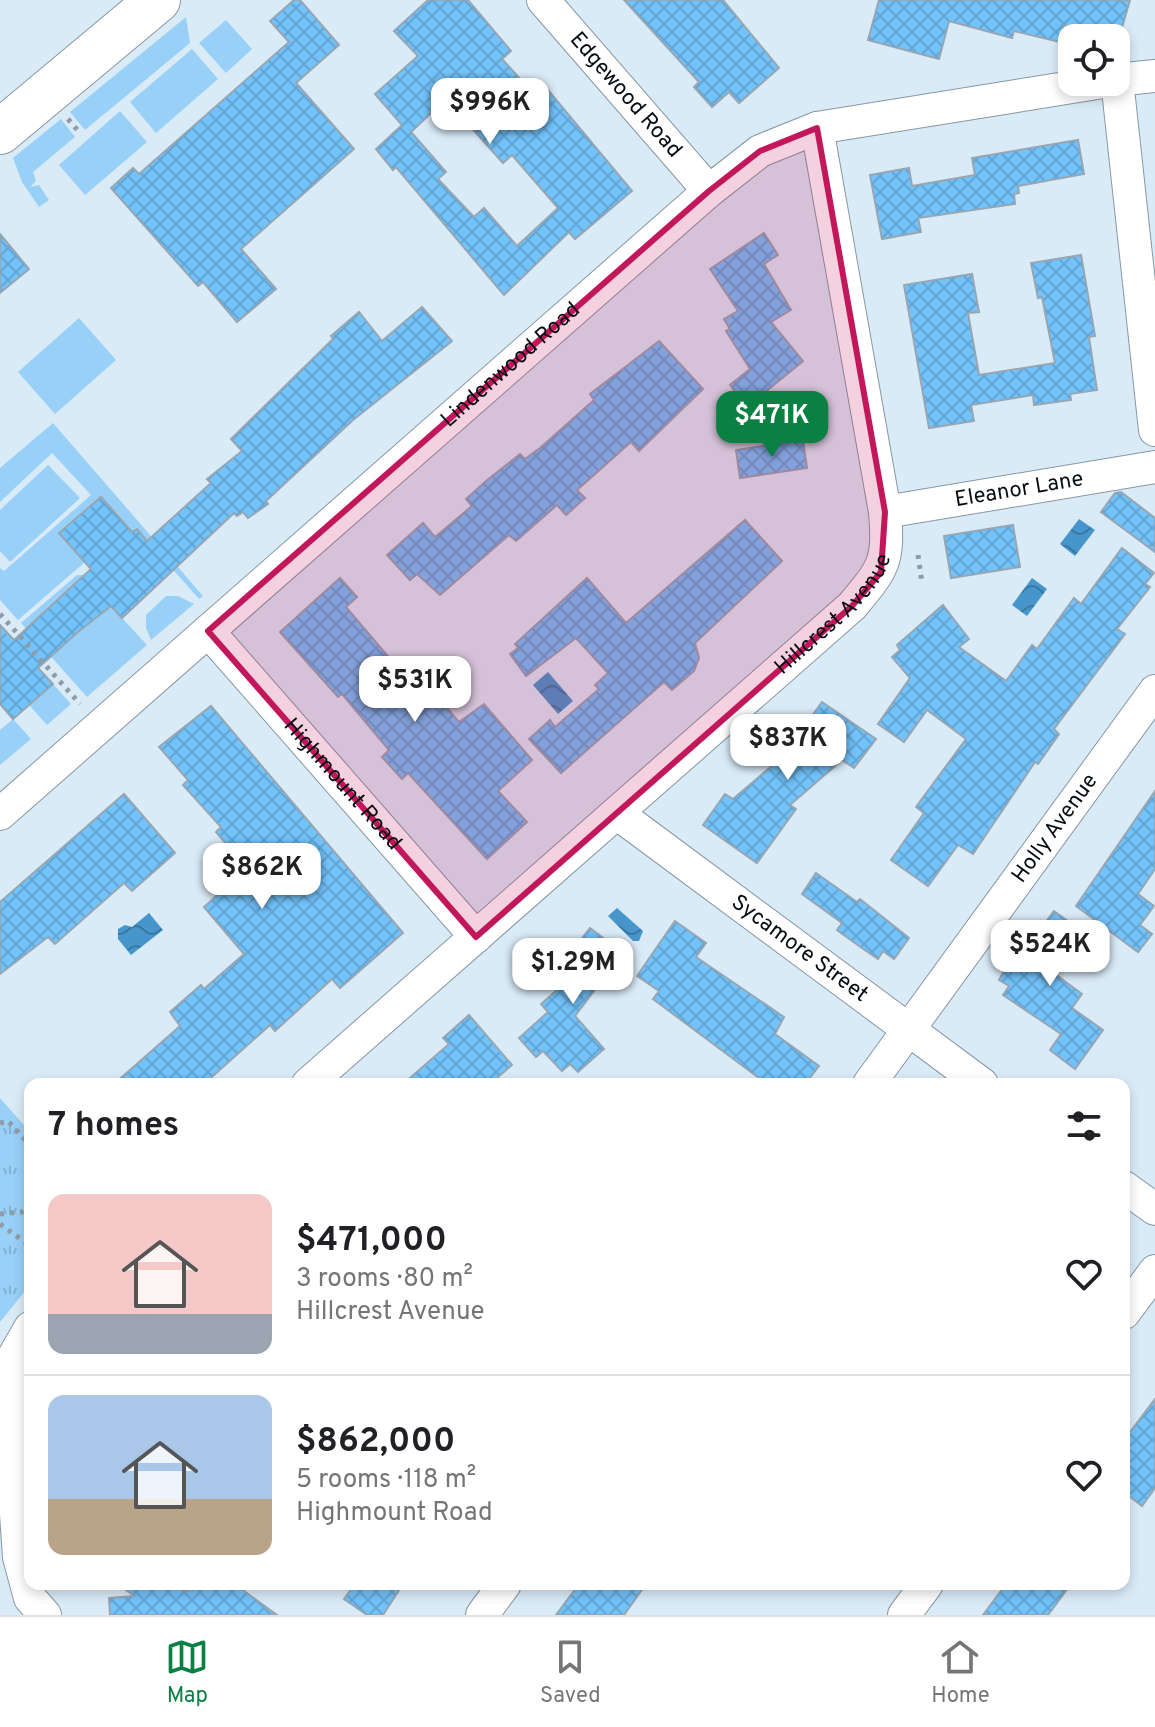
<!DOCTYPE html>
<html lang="en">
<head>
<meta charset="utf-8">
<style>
  body { margin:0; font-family:Overpass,sans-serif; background:#f6f6f6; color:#202124; height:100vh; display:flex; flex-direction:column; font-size:30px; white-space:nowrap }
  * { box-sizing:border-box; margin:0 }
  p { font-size:26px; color:#757577 }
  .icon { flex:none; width:44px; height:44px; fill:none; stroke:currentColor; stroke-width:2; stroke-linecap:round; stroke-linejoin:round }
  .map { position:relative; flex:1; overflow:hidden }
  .panel { position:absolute; left:24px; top:1078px; width:1106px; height:512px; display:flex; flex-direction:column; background:#fff; border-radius:16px; box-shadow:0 4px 12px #0003 }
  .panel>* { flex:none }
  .buttons { position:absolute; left:1058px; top:24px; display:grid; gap:16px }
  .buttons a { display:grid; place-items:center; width:72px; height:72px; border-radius:16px; background:#fff; box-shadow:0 4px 12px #0003; font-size:40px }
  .price { position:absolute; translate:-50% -68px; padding:0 18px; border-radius:16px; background:#fff; color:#222; font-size:26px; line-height:52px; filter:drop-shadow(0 2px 4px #0008) }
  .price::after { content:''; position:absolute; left:50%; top:48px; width:24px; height:18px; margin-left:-12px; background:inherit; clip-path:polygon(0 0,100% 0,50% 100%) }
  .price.active { background:#0b8043; color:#fff }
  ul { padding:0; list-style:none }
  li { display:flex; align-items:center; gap:24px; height:200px; padding:0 24px }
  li+li { border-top:2px solid #e0e0e0 }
  li span { display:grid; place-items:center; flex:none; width:224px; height:160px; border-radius:16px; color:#555 }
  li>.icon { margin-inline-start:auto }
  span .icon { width:96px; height:96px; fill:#fffc; stroke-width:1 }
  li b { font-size:34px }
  h2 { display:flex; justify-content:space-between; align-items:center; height:96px; padding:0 24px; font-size:34px }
  .tabs { display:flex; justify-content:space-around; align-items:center; height:112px; border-top:2px solid #e0e0e0; background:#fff; font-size:22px; color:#757577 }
  .tabs a { display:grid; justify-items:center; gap:4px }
  .tabs .active { color:#0b8043 }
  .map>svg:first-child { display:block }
  .grass { fill:#99d0f8 }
  .park { fill:url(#park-tufts) }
  .water { fill:url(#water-waves) }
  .building { fill:url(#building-cross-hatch); stroke:#96a6b2; stroke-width:2; fill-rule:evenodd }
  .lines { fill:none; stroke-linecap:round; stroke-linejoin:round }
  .street-casing { stroke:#8797a3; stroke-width:34 }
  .secondary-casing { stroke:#8797a3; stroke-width:46 }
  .path { stroke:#8f9ca6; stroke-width:5; stroke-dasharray:4 6; stroke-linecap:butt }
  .street { stroke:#fff; stroke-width:32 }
  .secondary { stroke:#fff; stroke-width:44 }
  .marked { fill:#c2185b; fill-opacity:0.2; stroke:#c2185b; stroke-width:6; stroke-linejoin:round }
  .labels { text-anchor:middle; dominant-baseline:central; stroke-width:7; stroke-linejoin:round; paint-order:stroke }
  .street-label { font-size:22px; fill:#080d12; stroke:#daebf8 }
</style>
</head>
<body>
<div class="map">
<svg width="1155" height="1615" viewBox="0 0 1155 1615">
  <defs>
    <pattern id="park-tufts" width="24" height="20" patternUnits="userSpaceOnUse" patternTransform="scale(2)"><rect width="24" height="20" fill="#99d0f8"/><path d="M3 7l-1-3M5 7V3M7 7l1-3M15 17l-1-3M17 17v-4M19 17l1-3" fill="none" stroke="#82b1d4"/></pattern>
    <pattern id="water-waves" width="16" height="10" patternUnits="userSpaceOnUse" patternTransform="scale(2)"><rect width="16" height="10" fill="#4696cc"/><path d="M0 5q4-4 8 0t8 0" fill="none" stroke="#3879a4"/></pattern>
    <pattern id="building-cross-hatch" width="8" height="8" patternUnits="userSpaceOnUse" patternTransform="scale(2)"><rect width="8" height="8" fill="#73c3fb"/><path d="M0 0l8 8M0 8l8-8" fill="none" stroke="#62a6d6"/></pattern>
  </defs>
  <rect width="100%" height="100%" fill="#daebf8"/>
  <g class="grass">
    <path d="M186,17L190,43L85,130L70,112Z"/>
    <path d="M226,20L252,49L226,73L199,43Z"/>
    <path d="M192,49L218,79L156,133L130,102Z"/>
    <path d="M120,111L147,142L85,195L59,165Z"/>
    <path d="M61,119L75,137L33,172L36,181L30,187L39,185L49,200L39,207L22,182L13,158Z"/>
    <path d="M79,318L116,360L55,414L18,372Z"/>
    <path d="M53,423L203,596L199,599L137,529L132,532L101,497L60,533L85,562L18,620L0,600V568L4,571L91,495L52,453L0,502V468Z"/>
    <path d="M48,465L80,498L10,562L0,551V510Z"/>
    <path d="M77,575H84L53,603L57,650L111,606L147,645L87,697L21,623Z"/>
    <path d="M166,596H178L194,604L151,640L146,628V615Z"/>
    <path d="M53,684L71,704L47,725L29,705Z"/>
    <path d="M13,719L31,739L0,765V730Z"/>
  </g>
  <path class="park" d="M0,1098L30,1132V1285L0,1322Z"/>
  <g class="water">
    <path d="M1079,519L1095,530L1075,556L1060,544Z"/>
    <path d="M1032,578L1047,589L1027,616L1012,605Z"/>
    <path d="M548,672L573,701L558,714L533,685Z"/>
    <path d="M617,908L643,931L639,941H633L608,916Z"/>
    <path d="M149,913L163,930L131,955L118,939V929L125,925L132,927Z"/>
  </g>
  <g class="building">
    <path d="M294,0H300L339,45L296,83L354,149L241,249L276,289L237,322L203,282L198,286L111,188L133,168L139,174L289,42L270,21Z"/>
    <path d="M428,0H468L511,51L502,59L533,93L543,84L632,191L575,239L569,232L504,295L396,167L393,170L376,149L402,125L375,94L418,56L394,31ZM446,99L503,163L512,155L558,208L517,246L484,208L474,217L438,179L446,172L411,132Z"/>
    <path d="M624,0H723L779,68L739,103L729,92L712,107L694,87L699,82Z"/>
    <path d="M879,0H1130L1119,38L1064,25L1060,42L1014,31L1012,38L949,21L939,59L868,40Z"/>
    <path d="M1078,140L1084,174L1018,186L1019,193L1014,194L1015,204L918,218L921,232L882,239L870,175L909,168L912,186L975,175L972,158Z"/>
    <path d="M764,233L778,255L764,264L791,310L771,322L803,361L747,407L730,385L750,369L726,331L730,329L724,319L738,311L710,269Z"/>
    <path d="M0,234L29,269L0,293Z"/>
    <path d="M1081,255L1095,336L1089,337L1097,390L1070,394L1071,400L1034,405L1033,395L971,405L974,421L929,428L904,285L972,274L979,312L968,313L979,375L1055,363L1042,297L1038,298L1031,263Z"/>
    <path d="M422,307L452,341L353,420L266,501L268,504L248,518L243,512L237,516L234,513L122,618L111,606L78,632L38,668L53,684L13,719L0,704V625L14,640L91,569L59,533L101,497L132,532L137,529L147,541L211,483L207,479L242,451L231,439L333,339L331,336L359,312L382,341Z"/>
    <path d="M659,341L703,389L639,451L631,442L577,490L585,498L566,515L557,505L516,541L509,535L440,595L417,574L410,580L387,555L423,523L435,537L472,506L466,499L486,481L520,454L525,459L540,448L594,400L590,394Z"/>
    <path d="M803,440L807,468L740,478L736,450Z"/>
    <path d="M1121,492L1155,518V552L1101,512L1115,493Z"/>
    <path d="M745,520L782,561L695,643L699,658L694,671L672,690L664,682L561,773L529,739L550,720L555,727L599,689L595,685L608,673L576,638L526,676L510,654L518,648L515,644L587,578L626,623Z"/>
    <path d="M1013,525L1020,567L951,578L944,536Z"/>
    <path d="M1122,548L1154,573L1145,584L1150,587L1117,629L1125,634L1054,729L1059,734L1038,764L1035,762L973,854L958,845L928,886L891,860L924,813L916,807L966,739L927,710L904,742L878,724L910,678L892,657L900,650L897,645L943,605L969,639L959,647L1006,681L1032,645L1037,649L1074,598L1081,604Z"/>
    <path d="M340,578L357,597L346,607L408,680L389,697L447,708L459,722L484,704L532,760L498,791L527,822L487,859L408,773L402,779L382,757L389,750L342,694L338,697L280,632Z"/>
    <path d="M822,702L876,739L854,768L842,760L790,805L796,809L757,863L703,825L725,794L733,799L781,758Z"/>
    <path d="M211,706L403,933L340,988L332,979L275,1031L270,1025L204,1084H114L180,1026L170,1012L201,985L204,989L244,954L204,907L247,868L216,832L221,827L183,785L188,780L159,747Z"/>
    <path d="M1155,791V869L1138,894L1154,906L1140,925L1152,934L1138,952L1076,906Z"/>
    <path d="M124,794L175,853L132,891L124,883L55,944L48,937L0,974V902Z"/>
    <path d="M816,873L857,902L860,899L909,938L894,959L883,951L878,959L859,946L837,930L842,923L802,894Z"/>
    <path d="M1054,911L1080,930L1051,971L1082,994L1072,1008L1103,1030L1075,1069L1050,1050L1061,1034L1003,995L1009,986L999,980L1020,942L1023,944L1037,924L1042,927Z"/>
    <path d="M675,921L706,943L696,957L784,1017L775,1034L819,1066L805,1084H767L653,999L659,991L637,976Z"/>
    <path d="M590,928L623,953L575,1016L604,1049L578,1072L570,1064L562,1071L543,1051L536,1057L519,1038L548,1012L541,1004L567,981L556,972Z"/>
    <path d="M469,1015L512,1065L490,1084H403L449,1044L443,1038Z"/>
    <path d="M1155,1399V1488L1142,1506L1124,1492V1440Z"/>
    <path d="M118,1584H189L184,1591L236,1585L277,1615H110L109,1598L134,1596Z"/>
    <path d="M355,1584H403L383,1615H367L344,1599Z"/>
    <path d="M579,1584H646L624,1615H556Z"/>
    <path d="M1006,1584H1071L1048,1615H983Z"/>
  </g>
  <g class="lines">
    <g class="street-casing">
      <g id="street">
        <path id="s1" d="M543,0L709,191"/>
        <path d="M1116,80L1155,76"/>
        <path d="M1117,80L1155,430"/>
        <path id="s2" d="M885,512L1155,467"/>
        <path id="s3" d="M208,631L476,937"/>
        <path id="s4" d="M0,814L709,191L760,151L817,128L1103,82"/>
        <path id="s5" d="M618,814L982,1084"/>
        <path id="s6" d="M308,1084L852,606C884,568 889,562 885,512L817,128"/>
        <path id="s7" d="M869,1084L1155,691"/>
        <path d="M1124,1187L1155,1209"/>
        <path d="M1124,1313L1155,1271"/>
        <path d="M30,1328L14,1356L10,1428L19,1557L30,1598L45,1615"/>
        <path d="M482,1615L505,1584"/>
        <path d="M904,1615L927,1584"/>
      </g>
    </g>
    <g class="secondary-casing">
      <path id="secondary" d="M0,132L158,0"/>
    </g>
    <g class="path">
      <path d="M68,119L80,133"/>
      <path d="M918,555L922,583"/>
      <path d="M0,614L80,704"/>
      <path d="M0,1123L8,1121L30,1145"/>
      <path d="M0,1214L22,1212L30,1205"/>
      <path d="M0,1224L30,1246"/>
    </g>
    <use href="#street" class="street"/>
    <use href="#secondary" class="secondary"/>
  </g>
  <path class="marked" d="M817,128L885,512L881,572L852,606L476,937L208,631L709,191L760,151Z"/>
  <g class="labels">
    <g class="street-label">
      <text stroke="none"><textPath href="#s1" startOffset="126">Edgewood Road</textPath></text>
      <text stroke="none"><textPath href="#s4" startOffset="680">Lindenwood Road</textPath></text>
      <text stroke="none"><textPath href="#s2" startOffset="136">Eleanor Lane</textPath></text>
      <text stroke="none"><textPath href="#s6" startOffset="706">Hillcrest Avenue</textPath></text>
      <text stroke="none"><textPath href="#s3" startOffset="204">Highmount Road</textPath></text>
      <text stroke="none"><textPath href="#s7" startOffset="316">Holly Avenue</textPath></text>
      <text stroke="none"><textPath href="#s5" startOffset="226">Sycamore Street</textPath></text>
    </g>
  </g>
</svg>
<div class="buttons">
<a><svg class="icon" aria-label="locate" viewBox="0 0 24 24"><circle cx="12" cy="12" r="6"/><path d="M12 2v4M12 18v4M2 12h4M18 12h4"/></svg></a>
</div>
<b class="price" style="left:490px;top:146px">$996K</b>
<b class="price active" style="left:772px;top:459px">$471K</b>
<b class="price" style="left:415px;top:724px">$531K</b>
<b class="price" style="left:788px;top:782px">$837K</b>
<b class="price" style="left:262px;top:911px">$862K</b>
<b class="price" style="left:1050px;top:988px">$524K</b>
<b class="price" style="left:573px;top:1006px">$1.29M</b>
<section class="panel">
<h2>7 homes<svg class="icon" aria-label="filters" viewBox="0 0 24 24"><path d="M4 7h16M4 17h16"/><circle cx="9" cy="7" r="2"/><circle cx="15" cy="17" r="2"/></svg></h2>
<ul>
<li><span style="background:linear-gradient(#f6c9c9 75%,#9aa5b1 0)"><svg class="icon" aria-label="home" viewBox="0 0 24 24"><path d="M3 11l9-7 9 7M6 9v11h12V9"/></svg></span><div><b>$471,000</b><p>3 rooms · 80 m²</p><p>Hillcrest Avenue</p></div><svg class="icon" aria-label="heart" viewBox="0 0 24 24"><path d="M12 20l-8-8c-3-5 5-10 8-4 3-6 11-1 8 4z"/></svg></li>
<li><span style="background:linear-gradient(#a9c7e8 65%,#b9a48a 0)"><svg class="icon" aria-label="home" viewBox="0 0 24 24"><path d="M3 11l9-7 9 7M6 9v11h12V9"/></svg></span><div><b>$862,000</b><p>5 rooms · 118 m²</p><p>Highmount Road</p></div><svg class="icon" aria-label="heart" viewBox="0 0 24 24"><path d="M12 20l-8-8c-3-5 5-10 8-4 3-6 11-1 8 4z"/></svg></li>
</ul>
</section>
</div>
<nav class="tabs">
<a class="active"><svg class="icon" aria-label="map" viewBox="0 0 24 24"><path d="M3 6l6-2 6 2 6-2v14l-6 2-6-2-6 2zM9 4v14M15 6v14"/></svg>Map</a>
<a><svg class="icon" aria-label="saved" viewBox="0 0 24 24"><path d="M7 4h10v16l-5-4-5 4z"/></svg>Saved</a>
<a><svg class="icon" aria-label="home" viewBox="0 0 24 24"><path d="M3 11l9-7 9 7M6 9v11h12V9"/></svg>Home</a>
</nav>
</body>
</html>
